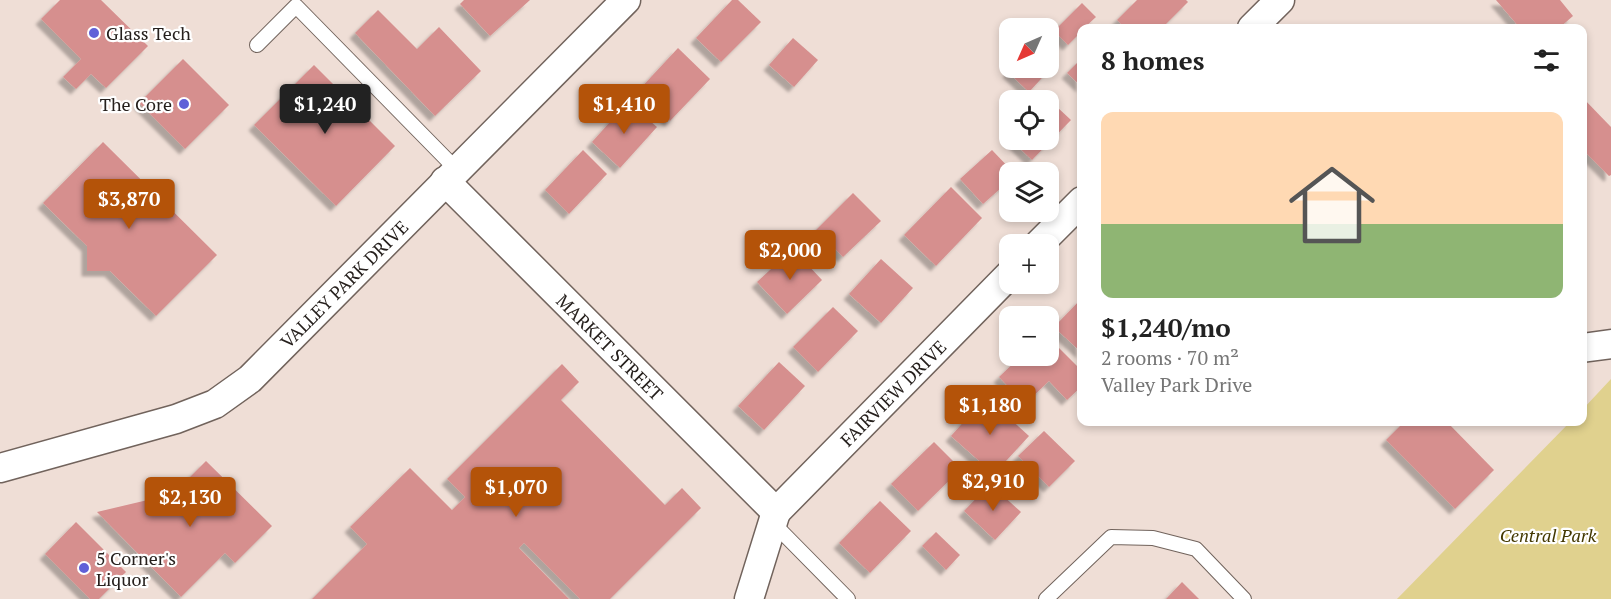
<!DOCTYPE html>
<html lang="en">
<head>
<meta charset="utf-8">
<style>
  body { margin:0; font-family:"PT Serif",serif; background:#f2f2f2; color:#222; height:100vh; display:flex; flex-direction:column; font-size:22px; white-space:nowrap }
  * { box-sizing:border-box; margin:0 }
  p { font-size:20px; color:#767676 }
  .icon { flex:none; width:33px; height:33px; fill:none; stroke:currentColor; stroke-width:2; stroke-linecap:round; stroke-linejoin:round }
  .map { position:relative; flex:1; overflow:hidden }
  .sheet { position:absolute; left:1077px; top:24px; width:510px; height:402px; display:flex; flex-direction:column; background:#fff; border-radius:12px; box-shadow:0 3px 9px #0003 }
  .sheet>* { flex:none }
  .needle { width:39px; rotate:225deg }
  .buttons { position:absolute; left:999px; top:18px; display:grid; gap:12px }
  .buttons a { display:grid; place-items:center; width:60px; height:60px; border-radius:12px; background:#fff; box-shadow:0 3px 9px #0003; font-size:30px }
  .price { position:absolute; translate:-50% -51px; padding:0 14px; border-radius:6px; background:#b45309; color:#fff; font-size:20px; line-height:39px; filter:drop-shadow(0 2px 3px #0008) }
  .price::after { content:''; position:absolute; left:50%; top:36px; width:18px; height:14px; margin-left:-9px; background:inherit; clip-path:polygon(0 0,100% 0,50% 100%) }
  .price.on { background:#222; color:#fff }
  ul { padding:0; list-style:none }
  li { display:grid; align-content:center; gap:12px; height:318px; padding:0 24px }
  li span { display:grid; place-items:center; height:186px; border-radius:12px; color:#555 }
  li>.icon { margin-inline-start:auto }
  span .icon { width:108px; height:108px; fill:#fffc; stroke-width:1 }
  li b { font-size:26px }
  h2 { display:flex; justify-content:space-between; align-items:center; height:72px; padding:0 24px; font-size:26px }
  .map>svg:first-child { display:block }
  .green { fill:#e0d18e }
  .building { fill:#d68f8e; filter:url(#shadow) }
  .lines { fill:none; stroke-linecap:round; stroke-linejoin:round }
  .service-casing { stroke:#71635c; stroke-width:16 }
  .minor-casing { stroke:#71635c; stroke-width:31 }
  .service { stroke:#fff; stroke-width:14 }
  .minor { stroke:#fff; stroke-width:28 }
  .poi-dot { fill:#6060d8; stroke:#fff; stroke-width:2 }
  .labels { text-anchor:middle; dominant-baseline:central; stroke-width:4.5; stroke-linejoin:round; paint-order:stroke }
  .poi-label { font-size:18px; fill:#26201d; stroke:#fff; text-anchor:start }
  .street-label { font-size:18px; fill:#26201d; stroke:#fff }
  .park-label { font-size:18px; font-style:italic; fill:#433800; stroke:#fff }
</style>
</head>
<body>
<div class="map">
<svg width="1611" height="599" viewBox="0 0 1611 599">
  <defs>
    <filter id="shadow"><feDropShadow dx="-5.5" dy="5.5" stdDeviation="1.5" flood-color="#0004"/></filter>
  </defs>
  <rect width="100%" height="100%" fill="#efded6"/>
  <path class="green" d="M1611,379V599H1397L1570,422H1582L1583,409Z"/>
  <g class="building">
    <path d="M60,0H101L148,46L106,88L91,74L76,89L63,77L81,59L41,19Z"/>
    <path d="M464,0H530L490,36L460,4Z"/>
    <path d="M732,0H738L761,22L721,62L696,38Z"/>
    <path d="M1137,0H1186L1188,2L1162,28H1125L1117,20Z"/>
    <path d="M1496,0H1560L1573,16L1559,28H1520Z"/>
    <path d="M1082,3L1096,17L1084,28H1082V31L1068,45L1054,31Z"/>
    <path d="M378,10L417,49L439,27L481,71L435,116L355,33Z"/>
    <path d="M793,38L818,60L794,87L769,65Z"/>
    <path d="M678,48L710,79L670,121L638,91Z"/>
    <path d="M1082,58V87L1067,73Z"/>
    <path d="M183,59L229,105L185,149L139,103Z"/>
    <path d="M314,65L395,146L336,206L254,125Z"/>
    <path d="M1048,66L1051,68L1029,92L1008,72L1012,68H1048Z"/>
    <path d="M1043,94L1071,120L1032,160L1011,140H1048V100H1037Z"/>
    <path d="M1582,97L1611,127V175L1609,176L1582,149Z"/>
    <path d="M628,102L657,127L620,168L592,142Z"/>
    <path d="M103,142L217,255L156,316L110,271H87V246L43,203Z"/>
    <path d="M583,150L607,174L569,214L545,190Z"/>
    <path d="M992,150L1013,172H1010V180L983,204L960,179Z"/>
    <path d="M951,187L982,218L936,266L904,235Z"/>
    <path d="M853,193L881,221L843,257L816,230Z"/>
    <path d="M793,249L822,280L787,314L757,282Z"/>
    <path d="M881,259L913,288L881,323L849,294Z"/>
    <path d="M1082,298V353L1054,327Z"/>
    <path d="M833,307L858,331L818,372L793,347Z"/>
    <path d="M1048,337L1082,371V386L1067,400L1049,381L1025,404L999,377L1021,356H1048Z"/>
    <path d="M779,362L805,386L764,430L738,406Z"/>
    <path d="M562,364L579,382L561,400L665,505L682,488L701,508L610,599H580L524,543L519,548L569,599H312L367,544L350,527L410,468L452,510L465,497L447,479Z"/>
    <path d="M986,397L1029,436L994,474L951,436Z"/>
    <path d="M1404,422H1447L1494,470L1455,509L1386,440Z"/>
    <path d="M1044,431L1075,461L1049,487L1018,456Z"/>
    <path d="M934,442L961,469L918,511L891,484Z"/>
    <path d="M206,461L272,526L235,563L225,553L181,597L97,512L173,494Z"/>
    <path d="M990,484L1021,512L995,540L964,511Z"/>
    <path d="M880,501L911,531L870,573L839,543Z"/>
    <path d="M76,522L126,572L99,599H90L45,554Z"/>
    <path d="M936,532L960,555L946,570L922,546Z"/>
    <path d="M1182,582L1199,599H1166Z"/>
  </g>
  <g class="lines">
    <g class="service-casing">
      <g id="service">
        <path d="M257,45L296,6L457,170"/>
        <path d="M773,523L848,599"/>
        <path d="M1046,599L1111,537L1153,538L1196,549L1244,599"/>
      </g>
    </g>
    <g class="minor-casing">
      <g id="minor">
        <path d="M1252,28L1280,0"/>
        <path d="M445,181L776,512"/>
        <path d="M1039,244L1082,201"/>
        <path d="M1582,348L1611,344"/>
        <path d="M0,468L176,419L215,404L250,379L626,0"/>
        <path d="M776,512L1010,274"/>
        <path d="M749,599L776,512"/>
      </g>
    </g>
    <use href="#service" class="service"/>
    <use href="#minor" class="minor"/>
  </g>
  <g class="poi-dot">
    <circle cx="94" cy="33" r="6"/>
    <circle cx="184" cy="104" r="6"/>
    <circle cx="84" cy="568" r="6"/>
  </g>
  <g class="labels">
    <g class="poi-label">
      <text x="106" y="33">Glass Tech</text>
      <text x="172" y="104" text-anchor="end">The Core</text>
      <text x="96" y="558">5 Corner's<tspan x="96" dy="21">Liquor</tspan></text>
    </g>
    <g class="street-label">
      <text transform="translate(344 284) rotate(-45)">VALLEY PARK DRIVE</text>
      <text transform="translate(610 347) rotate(45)">MARKET STREET</text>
      <text transform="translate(893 393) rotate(-45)">FAIRVIEW DRIVE</text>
    </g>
    <g class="park-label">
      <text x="1548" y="535">Central Park</text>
    </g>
  </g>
</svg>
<div class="buttons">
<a><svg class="needle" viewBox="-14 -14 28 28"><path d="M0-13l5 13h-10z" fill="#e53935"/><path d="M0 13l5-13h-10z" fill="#767676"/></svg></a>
<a><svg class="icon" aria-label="locate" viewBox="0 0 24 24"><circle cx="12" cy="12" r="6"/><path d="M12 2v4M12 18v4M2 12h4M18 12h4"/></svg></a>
<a><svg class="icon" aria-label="layers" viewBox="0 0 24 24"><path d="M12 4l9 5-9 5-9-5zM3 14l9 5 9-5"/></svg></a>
<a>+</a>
<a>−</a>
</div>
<b class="price on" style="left:325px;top:135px">$1,240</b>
<b class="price" style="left:624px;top:135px">$1,410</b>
<b class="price" style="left:129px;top:230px">$3,870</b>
<b class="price" style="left:790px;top:281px">$2,000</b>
<b class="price" style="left:990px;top:436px">$1,180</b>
<b class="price" style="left:993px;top:512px">$2,910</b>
<b class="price" style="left:516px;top:518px">$1,070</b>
<b class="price" style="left:190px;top:528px">$2,130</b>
<section class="sheet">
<h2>8 homes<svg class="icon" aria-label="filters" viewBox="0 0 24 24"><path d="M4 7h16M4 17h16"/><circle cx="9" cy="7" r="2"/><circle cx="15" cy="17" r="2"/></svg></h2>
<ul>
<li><span style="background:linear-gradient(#ffd9b3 60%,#8fb573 0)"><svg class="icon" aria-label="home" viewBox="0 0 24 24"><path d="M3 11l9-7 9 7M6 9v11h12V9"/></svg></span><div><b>$1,240/mo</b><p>2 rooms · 70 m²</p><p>Valley Park Drive</p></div></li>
</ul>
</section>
</div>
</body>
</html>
